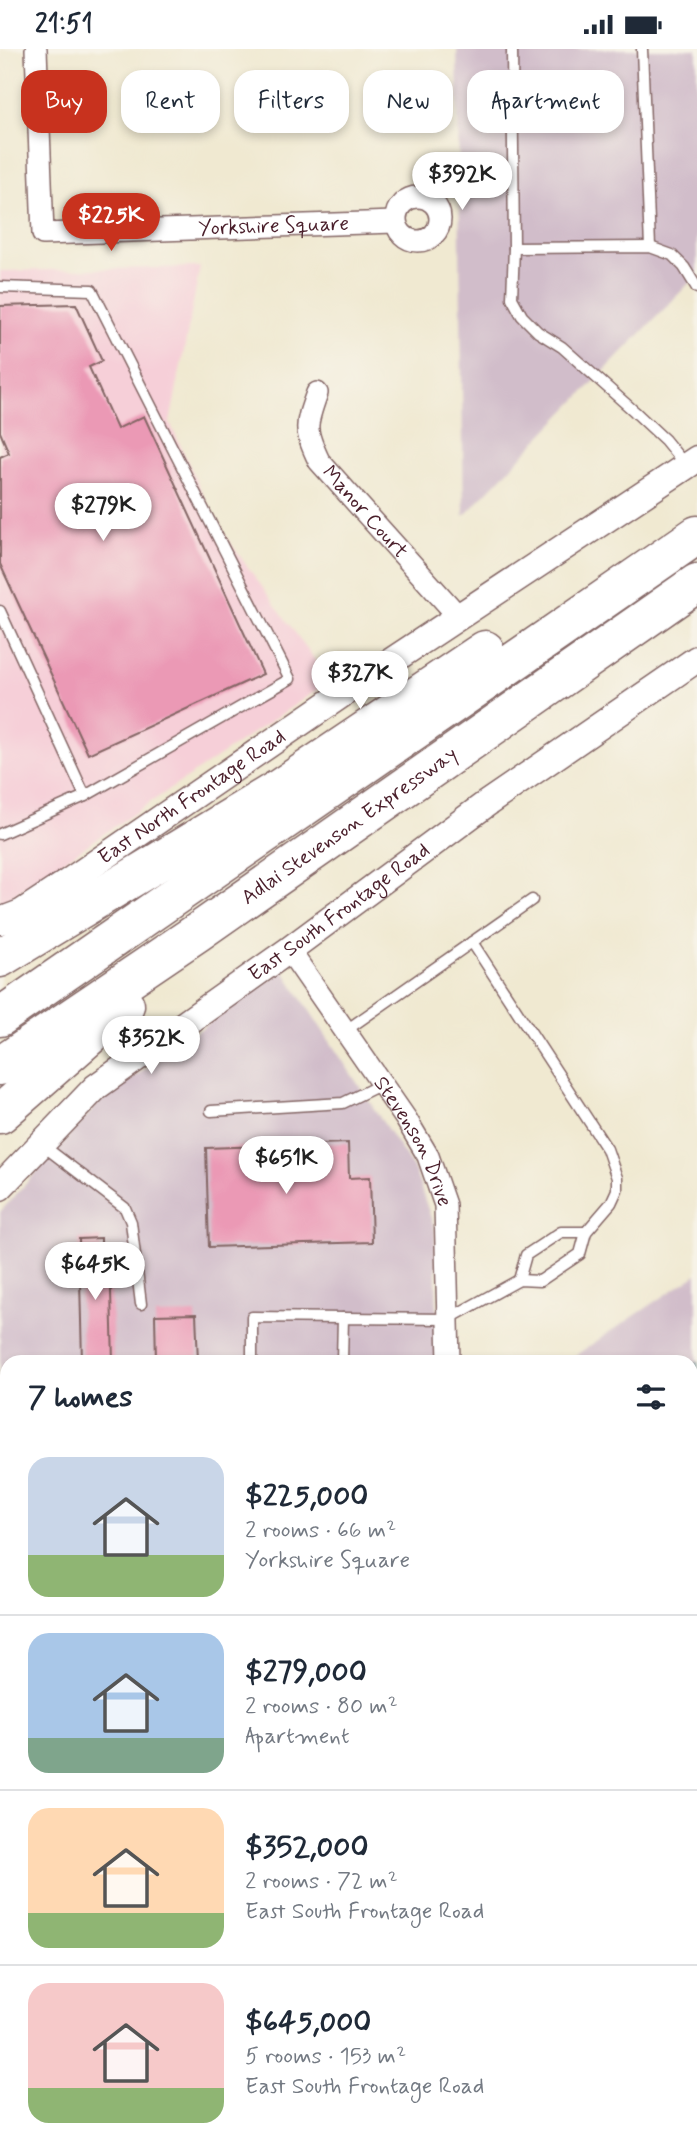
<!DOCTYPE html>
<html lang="en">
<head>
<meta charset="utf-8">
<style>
  body { margin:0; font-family:Mynerve,sans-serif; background:#f6f6f7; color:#1f2937; height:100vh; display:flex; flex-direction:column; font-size:26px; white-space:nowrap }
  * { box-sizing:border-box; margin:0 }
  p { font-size:23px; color:#747a83 }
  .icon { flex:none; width:38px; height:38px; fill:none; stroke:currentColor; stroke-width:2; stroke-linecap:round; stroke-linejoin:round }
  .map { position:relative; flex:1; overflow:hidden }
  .side { position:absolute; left:0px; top:1306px; width:698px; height:800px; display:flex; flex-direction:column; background:#fff; border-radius:21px 21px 0 0; box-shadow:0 4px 10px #0003 }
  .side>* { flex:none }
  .top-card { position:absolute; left:21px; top:21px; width:656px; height:63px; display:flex; gap:14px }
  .price { position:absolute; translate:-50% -60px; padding:0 16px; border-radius:24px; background:#fff; color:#222; font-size:23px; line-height:46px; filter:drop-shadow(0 2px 4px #0008) }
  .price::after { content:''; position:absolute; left:50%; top:42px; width:21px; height:16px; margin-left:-10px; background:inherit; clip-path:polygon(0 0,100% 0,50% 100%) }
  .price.active { background:#c8321e; color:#fff }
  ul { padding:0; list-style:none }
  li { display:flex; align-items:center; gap:21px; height:175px; padding:0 28px }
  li+li { border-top:2px solid #e0e1e3 }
  li span { display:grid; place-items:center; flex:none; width:196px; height:140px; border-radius:21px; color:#555 }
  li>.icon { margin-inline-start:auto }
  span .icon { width:84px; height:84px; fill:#fffc; stroke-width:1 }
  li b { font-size:30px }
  h2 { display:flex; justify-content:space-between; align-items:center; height:84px; padding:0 28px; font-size:30px }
  .chip { padding:0 24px; border-radius:21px; background:#fff; box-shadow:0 4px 10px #0003; font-size:24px; line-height:63px }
  .chip.active { background:#c8321e; color:#fff }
  .status { display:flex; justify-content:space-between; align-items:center; height:49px; padding:0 35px; background:#fff; direction:ltr }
  .status svg { height:19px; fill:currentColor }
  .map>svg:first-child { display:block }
  .built { fill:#f6cfd8 }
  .industrial { fill:#d1bdca }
  .water { fill:#48b4c4; stroke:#496a78; stroke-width:2 }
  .building { fill:#eb99b5 }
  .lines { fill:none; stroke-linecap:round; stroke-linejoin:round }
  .service-casing { stroke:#846665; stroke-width:13 }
  .minor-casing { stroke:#846665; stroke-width:24 }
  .tertiary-casing { stroke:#846665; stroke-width:29 }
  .motorway-casing { stroke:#846665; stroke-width:41 }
  .service { stroke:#fff; stroke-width:10 }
  .minor { stroke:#fff; stroke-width:21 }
  .tertiary { stroke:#fff; stroke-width:26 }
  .motorway { stroke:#fff; stroke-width:38 }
  .labels { text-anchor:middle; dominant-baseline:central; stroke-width:5; stroke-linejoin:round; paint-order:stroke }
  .street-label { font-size:21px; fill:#4a1f2b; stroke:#f7f3e8 }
</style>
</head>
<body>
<div class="status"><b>21:51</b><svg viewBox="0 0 49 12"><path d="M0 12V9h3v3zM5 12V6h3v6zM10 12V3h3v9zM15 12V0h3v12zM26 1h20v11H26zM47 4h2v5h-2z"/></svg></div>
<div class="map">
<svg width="697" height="2104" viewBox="0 0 697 2104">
  <rect width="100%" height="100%" fill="#f7f3e8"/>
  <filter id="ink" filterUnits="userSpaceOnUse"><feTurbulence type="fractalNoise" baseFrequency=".0143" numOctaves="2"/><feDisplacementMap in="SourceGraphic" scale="14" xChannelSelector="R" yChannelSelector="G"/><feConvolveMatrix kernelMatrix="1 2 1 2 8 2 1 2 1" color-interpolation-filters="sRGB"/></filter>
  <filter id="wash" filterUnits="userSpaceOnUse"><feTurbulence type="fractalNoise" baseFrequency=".00686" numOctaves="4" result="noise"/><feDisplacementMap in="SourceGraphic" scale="28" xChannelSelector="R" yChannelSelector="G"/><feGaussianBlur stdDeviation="1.57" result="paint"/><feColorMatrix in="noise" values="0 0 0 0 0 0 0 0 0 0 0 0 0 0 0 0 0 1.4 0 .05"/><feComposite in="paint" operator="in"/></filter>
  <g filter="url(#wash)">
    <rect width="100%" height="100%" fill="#f0e9d1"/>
    <path class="built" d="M200,218L170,374L216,474L330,632L0,855V222Z"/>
    <g class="industrial">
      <path d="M457,0H697V226L464,467Z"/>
      <path d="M283,921L415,1122L435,1181L438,1312H7V1778L0,1783V1163L102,1051Z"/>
      <path d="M697,1225V2104H485V2098H691V1312H567Z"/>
    </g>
    <g class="water">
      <path d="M697,1314V1474L691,1475V1317Z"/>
      <path d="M691,1708H697V1779L691,1780Z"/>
    </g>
    <g id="blocks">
      <g class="building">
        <path d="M76,255L102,312L89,318L117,380L144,367L263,625L88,705L0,515V408L9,404L0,383V257Z"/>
        <path d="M348,1094L349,1129L370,1128L372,1193L209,1198L206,1099Z"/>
        <path d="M101,1189V1208H110L113,1312H82L79,1190Z"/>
        <path d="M196,1265L198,1312H156L155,1266Z"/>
        <path d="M697,1964V2104H655L654,2098H691V1965Z"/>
      </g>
    </g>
  </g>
  <g filter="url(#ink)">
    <use href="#blocks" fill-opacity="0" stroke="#846665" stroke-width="2"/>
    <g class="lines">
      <g class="service-casing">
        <g id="service">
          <path d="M512,0L514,199"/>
          <path d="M642,0L650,198"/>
          <path d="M0,238L92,241L290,630L85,747"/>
          <path d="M686,417L665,391L634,362L562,298L538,283L522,267L512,249L514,199L650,198L672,206L684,218L697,239"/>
          <path d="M0,562L85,747L0,785"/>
          <path d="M345,982L532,851"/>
          <path d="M211,1062L343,1054L382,1035"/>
          <path d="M41,1095L125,1159L131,1173L141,1255"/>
          <path d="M519,1231L526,1206L561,1183H586"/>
          <path d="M252,1312V1268L343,1269"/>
          <path d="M342,1312L343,1269L448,1270L519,1231L540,1232L580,1205L586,1183L611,1154L617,1141V1129L607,1100L472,893"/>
          <path d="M691,1514L697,1513"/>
          <path d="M0,1873L7,1870"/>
          <path d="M691,1889L697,1888"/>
          <path d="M149,2098V2104"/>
          <path d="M331,2098L332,2104"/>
          <path d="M580,2098L581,2104"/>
        </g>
      </g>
      <g class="minor-casing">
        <g id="minor">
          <path id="s1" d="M36,0L43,185L395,173"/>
          <circle cx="418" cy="170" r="22"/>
          <path id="s2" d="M317,344C305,377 304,380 319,412L459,568"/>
          <path id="s3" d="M289,901L406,1070L428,1107L445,1156L449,1312"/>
          <path d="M471,2098V2104"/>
        </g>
      </g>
      <g class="tertiary-casing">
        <g id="tertiary">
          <path id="s4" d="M0,872L21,864L65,835L354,637L697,410"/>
          <path id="s5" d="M0,1138L96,1038L289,901L486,755L697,610"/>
        </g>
      </g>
      <g class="motorway-casing">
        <g id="motorway">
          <path d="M0,909L280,739L485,601"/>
          <path d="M0,968L697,486"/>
          <path id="s6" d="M0,1017L198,883L697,534"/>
          <path d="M0,1065L125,956"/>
        </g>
      </g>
      <use href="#service" class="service"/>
      <use href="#minor" class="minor"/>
      <use href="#tertiary" class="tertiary"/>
      <use href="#motorway" class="motorway"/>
    </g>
  </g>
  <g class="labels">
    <g class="street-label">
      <text stroke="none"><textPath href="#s1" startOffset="416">Yorkshire Square</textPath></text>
      <text stroke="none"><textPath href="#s2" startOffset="140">Manor Court</textPath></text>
      <text stroke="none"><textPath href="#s4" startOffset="229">East North Frontage Road</textPath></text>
      <text stroke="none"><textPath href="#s6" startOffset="424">Adlai Stevenson Expressway</textPath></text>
      <text stroke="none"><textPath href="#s5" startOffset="438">East South Frontage Road</textPath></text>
      <text stroke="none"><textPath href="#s3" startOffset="229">Stevenson Drive</textPath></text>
    </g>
  </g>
</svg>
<b class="price" style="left:462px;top:163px">$392K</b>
<b class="price active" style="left:111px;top:204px">$225K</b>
<b class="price" style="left:103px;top:494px">$279K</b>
<b class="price" style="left:360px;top:662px">$327K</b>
<b class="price" style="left:151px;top:1027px">$352K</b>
<b class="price" style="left:286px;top:1147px">$651K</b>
<b class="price" style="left:95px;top:1253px">$645K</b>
<div class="top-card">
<a class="chip active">Buy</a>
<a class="chip">Rent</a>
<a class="chip">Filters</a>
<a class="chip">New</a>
<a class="chip">Apartment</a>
</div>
<section class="side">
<h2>7 homes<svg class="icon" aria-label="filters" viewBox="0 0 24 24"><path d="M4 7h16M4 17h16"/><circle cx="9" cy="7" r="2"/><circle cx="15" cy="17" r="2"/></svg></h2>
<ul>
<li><span style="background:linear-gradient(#c9d6e8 70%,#8fb573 0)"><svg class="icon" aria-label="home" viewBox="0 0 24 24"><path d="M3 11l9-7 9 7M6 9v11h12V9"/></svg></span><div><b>$225,000</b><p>2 rooms · 66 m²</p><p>Yorkshire Square</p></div></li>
<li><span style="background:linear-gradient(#a9c7e8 75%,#7fa58c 0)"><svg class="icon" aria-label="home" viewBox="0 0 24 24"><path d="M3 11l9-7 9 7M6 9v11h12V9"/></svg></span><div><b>$279,000</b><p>2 rooms · 80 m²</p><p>Apartment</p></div></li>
<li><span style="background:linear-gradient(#ffd9b3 75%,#8fb573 0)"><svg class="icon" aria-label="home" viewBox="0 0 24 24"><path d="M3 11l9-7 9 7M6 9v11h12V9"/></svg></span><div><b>$352,000</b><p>2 rooms · 72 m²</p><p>East South Frontage Road</p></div></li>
<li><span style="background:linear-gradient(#f6c9c9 75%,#8fb573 0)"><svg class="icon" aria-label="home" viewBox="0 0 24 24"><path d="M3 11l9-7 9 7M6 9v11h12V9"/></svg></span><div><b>$645,000</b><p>5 rooms · 153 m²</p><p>East South Frontage Road</p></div></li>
</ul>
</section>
</div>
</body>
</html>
